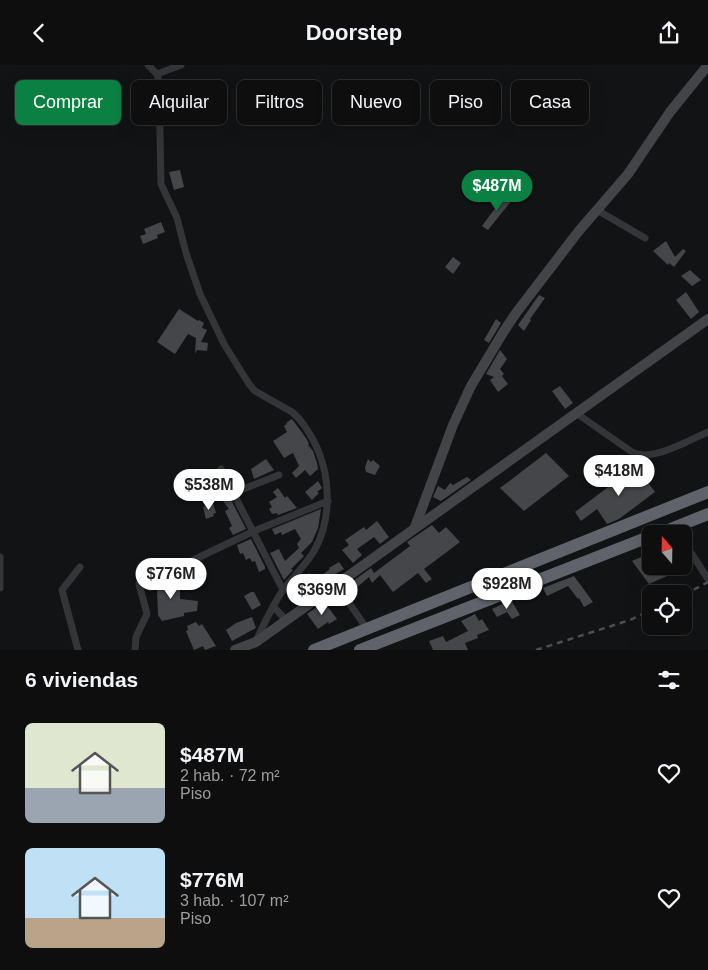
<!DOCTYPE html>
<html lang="es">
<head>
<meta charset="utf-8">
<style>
  body { margin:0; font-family:Helvetica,sans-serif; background:#171718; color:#f1f3f6; height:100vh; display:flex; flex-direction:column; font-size:19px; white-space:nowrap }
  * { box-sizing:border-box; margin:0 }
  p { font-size:16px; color:#9b9c9e }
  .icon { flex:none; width:28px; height:28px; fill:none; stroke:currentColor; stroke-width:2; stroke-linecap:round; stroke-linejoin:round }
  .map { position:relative; height:585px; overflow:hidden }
  .sheet { display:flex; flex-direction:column; background:#0e0e0f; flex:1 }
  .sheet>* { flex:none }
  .banner { position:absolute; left:15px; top:15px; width:679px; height:45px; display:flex; gap:10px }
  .needle { width:32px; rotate:340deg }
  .controls { position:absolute; left:642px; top:460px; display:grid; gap:10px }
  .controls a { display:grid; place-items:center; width:50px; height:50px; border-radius:8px; background:#0e0e0f; box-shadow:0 5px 20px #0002,0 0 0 1px #2e2e2f; font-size:25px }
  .price { position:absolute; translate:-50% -42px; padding:0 11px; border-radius:18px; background:#fff; color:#222; font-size:16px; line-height:32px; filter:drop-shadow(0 1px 2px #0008) }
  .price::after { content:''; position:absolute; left:50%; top:30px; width:15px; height:11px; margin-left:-8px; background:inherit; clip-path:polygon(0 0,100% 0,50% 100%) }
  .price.on { background:#0b8043; color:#fff }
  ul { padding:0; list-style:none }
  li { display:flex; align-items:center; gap:15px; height:125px; padding:0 25px }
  li span { display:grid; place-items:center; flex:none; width:140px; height:100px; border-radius:8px; color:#555 }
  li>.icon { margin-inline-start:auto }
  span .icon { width:60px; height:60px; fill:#fffc; stroke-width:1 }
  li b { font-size:21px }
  h2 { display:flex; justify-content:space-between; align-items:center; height:60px; padding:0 25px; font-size:21px }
  .tag { padding:0 18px; border-radius:8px; background:#0e0e0f; box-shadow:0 5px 20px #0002,0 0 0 1px #2e2e2f; font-size:18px; line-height:45px }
  .tag.on { background:#0b8043; color:#fff }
  header { display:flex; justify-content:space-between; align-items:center; height:65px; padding:0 25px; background:#0e0e0f; font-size:22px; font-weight:700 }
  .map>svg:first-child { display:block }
  .building { fill:#444649 }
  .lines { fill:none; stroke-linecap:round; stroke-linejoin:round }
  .street { stroke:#343538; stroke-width:7 }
  .secondary { stroke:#424448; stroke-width:10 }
  .highway { stroke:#606369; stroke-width:12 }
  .rail { stroke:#4d4f53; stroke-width:2.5; stroke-dasharray:6 5; stroke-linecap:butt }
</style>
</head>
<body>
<header><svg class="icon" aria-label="back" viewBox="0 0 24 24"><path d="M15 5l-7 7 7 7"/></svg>Doorstep<svg class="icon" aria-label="share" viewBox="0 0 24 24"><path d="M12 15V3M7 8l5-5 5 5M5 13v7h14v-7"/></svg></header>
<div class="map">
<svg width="708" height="585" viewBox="0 0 708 585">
  <rect width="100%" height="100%" fill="#121314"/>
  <g class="building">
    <path d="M180,105L184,122L174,125L169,107Z"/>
    <path d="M505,130L512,135L488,165L482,161Z"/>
    <path d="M161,157L165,167L157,170L158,173L143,179L140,171L146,169L144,164Z"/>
    <path d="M666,176L675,192L683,184L686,186L674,202L669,198L668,200L653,186Z"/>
    <path d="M453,192L461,198L453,209L445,202Z"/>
    <path d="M690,205L701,215L692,221L681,211Z"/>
    <path d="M686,227L699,247L691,254L676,235Z"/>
    <path d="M539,230L545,233L530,254L531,255L524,266L518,260Z"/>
    <path d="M179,244L198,256L199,255L204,258L202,263L207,265L201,277L208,278L207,286L197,285L195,289L196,273L188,269L175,289L157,277Z"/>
    <path d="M496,254L501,258L489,278L484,275Z"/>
    <path d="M500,285L507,294L500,304L504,309L502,311L508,319L498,327L490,315L494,312L486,309Z"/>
    <path d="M560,321L573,338L565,344L552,326Z"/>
    <path d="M292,354L306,373L309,379L308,380L313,386L317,398L318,404L310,411L305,405L296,413L292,408L299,401L293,388L284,393L273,376L287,367L284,361L287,359L286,358Z"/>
    <path d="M546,388L569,411L524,446L500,423Z"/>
    <path d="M266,394L274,405L254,414L251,404Z"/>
    <path d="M368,394L371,397L373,395L380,401L375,410L366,407L365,402Z"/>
    <path d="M636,401L655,427L619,454L607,459L597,444L581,456L575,447Z"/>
    <path d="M467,412L471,415L441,436L433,432L438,421L445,425L450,418L453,420Z"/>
    <path d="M318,416L322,423L317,427L319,428L312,435L305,427Z"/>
    <path d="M278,423L285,433L287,431L297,443L278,450L277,448L272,449L269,444L272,442L269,437L277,432L273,427Z"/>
    <path d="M227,427L246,464L233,470L229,463L232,461L225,446L229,444L220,432Z"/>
    <path d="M213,438L216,448L213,449L214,451L206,454L203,442Z"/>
    <path d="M321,444L318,463L312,477L301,488L304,491L291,504L293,505L284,515L270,488L279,484L285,496L299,483L297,479L301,474L295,464L282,470L281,467L275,470L272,464Z"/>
    <path d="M377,456L389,472L380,479L374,472L357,484L362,490L353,498L342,485L349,480L345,475L364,462L366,465Z"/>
    <path d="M432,460L439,468L446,462L460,477L424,504L432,514L426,518L418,508L393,527L380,510L372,518L369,512L355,524L358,529L352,533L345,522L371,503L374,508L410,481L407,477Z"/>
    <path d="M251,474L265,502V504L259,507L255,496L252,497L250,493L246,495L243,488L240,489L237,480Z"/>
    <path d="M684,486L692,500L649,519L632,496L651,488V501H684Z"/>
    <path d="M339,497L344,504L332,511L333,512L327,517L322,510L330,504L329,503Z"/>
    <path d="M309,508L317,517L293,538L287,532Z"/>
    <path d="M574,511L593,537L584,542L579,533L578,534L568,521L547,531L543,523Z"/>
    <path d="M158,515L180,516V534L198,536L197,546L184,548V551L162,556L158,550L157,524L149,526L147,517Z"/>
    <path d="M251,527H254L261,540L252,545L244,531Z"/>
    <path d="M511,535L520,550L512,554L507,547L497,552L492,544Z"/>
    <path d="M324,537L337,554L329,559L328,557L318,564L307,549Z"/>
    <path d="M475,549L479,556L482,554L489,565L477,570L478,573L465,578L468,585H433L429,576L443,571L446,577L468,566L461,556Z"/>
    <path d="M252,552L256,563L232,576L226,565L236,558Z"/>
    <path d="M196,557L199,561L202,559L216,581L205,585L203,581L194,585L186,566L188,565L187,561Z"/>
  </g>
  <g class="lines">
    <g class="street">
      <path d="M148,0L157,9L159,17L161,119L177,153L186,188L200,229L224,279L249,319L255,326L292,347C303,356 313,373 318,385C331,416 331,457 314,486C305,501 293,512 283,525C272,541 264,559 256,576"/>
      <path d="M157,9L181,0"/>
      <path d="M597,145L645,173"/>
      <path d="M576,348L632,387C651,398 689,375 708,367"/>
      <path d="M221,404L283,525"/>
      <path d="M233,428L279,410"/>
      <path d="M684,477L708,514"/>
      <path d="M0,492V523"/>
      <path d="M185,499L254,466L328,436"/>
      <path d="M336,519L367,564"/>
      <path d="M273,541L286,555"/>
      <path d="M78,585L62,525L80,502"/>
      <path d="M135,585L136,572L147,549L139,519"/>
    </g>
    <g class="secondary">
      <path d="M415,462L453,360L471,321L504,266L516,248L578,167L628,109L670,47L708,0"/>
      <path d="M235,585L256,577L708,254"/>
    </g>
    <g class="highway">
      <path d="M658,469L708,449"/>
      <path d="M314,585L708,427"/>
      <path d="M360,585L651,471"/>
    </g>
    <g class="rail">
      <path d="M684,530L708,517"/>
      <path d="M536,585L630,555L651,545"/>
    </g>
  </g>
</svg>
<div class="controls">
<a><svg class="needle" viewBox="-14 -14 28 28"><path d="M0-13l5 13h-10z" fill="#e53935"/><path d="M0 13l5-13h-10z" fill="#9b9c9e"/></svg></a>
<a><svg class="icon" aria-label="locate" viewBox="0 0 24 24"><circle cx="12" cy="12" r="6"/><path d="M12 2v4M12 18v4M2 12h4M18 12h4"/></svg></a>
</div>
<b class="price on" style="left:497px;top:147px">$487M</b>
<b class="price" style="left:619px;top:432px">$418M</b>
<b class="price" style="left:209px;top:446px">$538M</b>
<b class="price" style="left:171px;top:535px">$776M</b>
<b class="price" style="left:507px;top:545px">$928M</b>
<b class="price" style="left:322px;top:551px">$369M</b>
<div class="banner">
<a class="tag on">Comprar</a>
<a class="tag">Alquilar</a>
<a class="tag">Filtros</a>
<a class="tag">Nuevo</a>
<a class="tag">Piso</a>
<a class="tag">Casa</a>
</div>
</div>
<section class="sheet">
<h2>6 viviendas<svg class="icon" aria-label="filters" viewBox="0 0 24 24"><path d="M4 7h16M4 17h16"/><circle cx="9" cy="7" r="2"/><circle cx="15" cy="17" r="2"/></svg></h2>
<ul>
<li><span style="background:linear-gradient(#dfe7d0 65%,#9aa5b1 0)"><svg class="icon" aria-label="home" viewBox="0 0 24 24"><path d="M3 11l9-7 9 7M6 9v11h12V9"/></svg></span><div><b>$487M</b><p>2 hab. · 72 m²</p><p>Piso</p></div><svg class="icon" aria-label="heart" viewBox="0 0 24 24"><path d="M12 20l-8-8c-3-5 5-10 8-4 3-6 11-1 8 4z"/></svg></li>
<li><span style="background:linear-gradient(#bfe0f5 70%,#b9a48a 0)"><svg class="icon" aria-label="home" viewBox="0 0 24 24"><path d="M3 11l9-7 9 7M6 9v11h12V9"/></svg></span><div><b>$776M</b><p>3 hab. · 107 m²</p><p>Piso</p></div><svg class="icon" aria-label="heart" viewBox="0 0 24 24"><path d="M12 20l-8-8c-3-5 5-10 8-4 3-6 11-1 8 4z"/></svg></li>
</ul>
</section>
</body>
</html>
